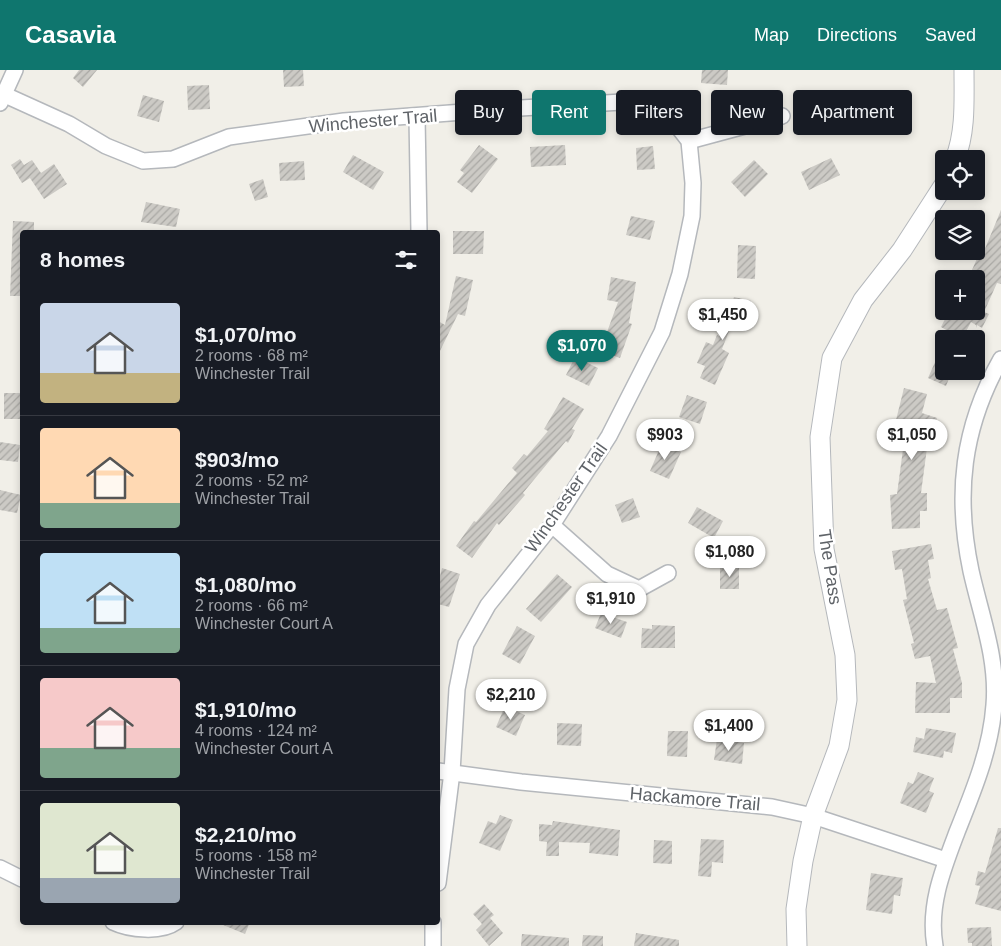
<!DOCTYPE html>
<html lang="en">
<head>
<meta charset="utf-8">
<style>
  body { margin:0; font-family:Helvetica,sans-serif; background:#20242c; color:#f1f3f6; height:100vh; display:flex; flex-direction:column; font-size:19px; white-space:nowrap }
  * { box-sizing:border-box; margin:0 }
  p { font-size:16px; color:#9ea1a6 }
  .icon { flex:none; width:28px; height:28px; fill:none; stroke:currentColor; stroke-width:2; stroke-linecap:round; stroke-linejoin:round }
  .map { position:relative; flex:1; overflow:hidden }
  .sheet { position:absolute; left:20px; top:160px; width:420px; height:695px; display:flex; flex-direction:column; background:#171b24; border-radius:5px; box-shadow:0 2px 8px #0003 }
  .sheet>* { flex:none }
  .hud { position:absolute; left:455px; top:20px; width:470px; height:45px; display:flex; gap:10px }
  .tools { position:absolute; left:935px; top:80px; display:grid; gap:10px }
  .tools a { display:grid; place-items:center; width:50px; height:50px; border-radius:5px; background:#171b24; box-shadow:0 2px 8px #0003; font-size:25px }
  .price { position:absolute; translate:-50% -42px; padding:0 11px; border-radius:18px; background:#fff; color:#222; font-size:16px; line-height:32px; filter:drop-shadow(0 1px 2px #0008) }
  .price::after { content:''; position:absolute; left:50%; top:30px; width:15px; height:11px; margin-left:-8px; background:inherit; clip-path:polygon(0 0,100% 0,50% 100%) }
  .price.current { background:#0f766e; color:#fff }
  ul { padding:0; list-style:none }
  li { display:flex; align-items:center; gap:15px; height:125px; padding:0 20px }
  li+li { border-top:1px solid #363941 }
  li span { display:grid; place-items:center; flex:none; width:140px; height:100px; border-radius:5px; color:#555 }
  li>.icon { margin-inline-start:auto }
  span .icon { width:60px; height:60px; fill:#fffc; stroke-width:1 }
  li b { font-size:21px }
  h2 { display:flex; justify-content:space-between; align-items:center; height:60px; padding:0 20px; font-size:21px }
  .chip { padding:0 18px; border-radius:5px; background:#171b24; box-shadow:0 2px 8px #0003; font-size:18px; line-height:45px }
  .chip.current { background:#0f766e; color:#fff }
  header { display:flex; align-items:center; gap:30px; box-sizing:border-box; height:70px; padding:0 25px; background:#0f766e; color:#fff }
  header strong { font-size:24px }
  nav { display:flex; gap:28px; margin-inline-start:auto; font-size:18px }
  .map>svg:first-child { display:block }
  .building { fill:url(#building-hatch) }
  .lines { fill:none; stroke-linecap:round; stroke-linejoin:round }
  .minor-casing { stroke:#b5b8bc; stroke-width:18 }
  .tertiary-casing { stroke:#b5b8bc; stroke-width:21 }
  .minor { stroke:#fff; stroke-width:15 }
  .tertiary { stroke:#fff; stroke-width:19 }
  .labels { text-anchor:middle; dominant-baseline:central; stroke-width:5; stroke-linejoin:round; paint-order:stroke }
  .street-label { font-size:18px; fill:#5f6368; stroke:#fff }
</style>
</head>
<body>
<header>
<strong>Casavia</strong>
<nav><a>Map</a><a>Directions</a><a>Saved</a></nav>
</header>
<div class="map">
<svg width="1001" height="876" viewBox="0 0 1001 876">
  <defs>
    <pattern id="building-hatch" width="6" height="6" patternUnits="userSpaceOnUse" patternTransform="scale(1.25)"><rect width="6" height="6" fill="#cccac5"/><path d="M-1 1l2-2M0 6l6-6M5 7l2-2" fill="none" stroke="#a9a8a4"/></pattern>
  </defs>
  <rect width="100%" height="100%" fill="#f1efe8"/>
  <g class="building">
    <path d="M79,0H97L83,17L73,8Z"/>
    <path d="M283,0H303L304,16L284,17Z"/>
    <path d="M702,0H728L727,15L701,13Z"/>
    <path d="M209,15L210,39L188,40L187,16Z"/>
    <path d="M143,25L164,31L159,52L137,46Z"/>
    <path d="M840,30L862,31L861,55H840Z"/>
    <path d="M479,75L498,89L472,123L457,112L464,103L460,100Z"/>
    <path d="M565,75L566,95L531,97L530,77Z"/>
    <path d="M653,76L655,99L637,100L636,78Z"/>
    <path d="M353,85L384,102L373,120L343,102Z"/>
    <path d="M831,88L840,105L809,120L801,102Z"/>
    <path d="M20,89L24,95L32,90L41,103L54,94L67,114L44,129L30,108L22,113L11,95Z"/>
    <path d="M754,90L768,104L745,127L731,112Z"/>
    <path d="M304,91L305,110L280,111L279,93Z"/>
    <path d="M263,109L268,127L255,131L249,114Z"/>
    <path d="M146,132L180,139L176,157L141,152Z"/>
    <path d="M1001,140V214L997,213L984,242L989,244L982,258L977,255L976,258V255L971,252L962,269L941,257L949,241H976V209H968L979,184L982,186Z"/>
    <path d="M631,146L655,151L650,170L626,165Z"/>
    <path d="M13,151L34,152V162H22V226H10Z"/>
    <path d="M453,161H484L483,184H453Z"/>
    <path d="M738,175L756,176L755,209L737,208Z"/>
    <path d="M456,206L473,210L465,246L458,244L438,285V251L445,255Z"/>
    <path d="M611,207L636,212L629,253L632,254L620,288L600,281L618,232L607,230Z"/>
    <path d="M734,227L751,231L743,259L731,256L722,279L729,283L715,315L700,308L705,296L697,293L706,272L713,275L717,265L719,266L727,236L731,237Z"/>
    <path d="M944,272V301H952L946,316L928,308Z"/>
    <path d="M575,287L598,298L589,316L566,305Z"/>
    <path d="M904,318L927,324L922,343L937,348L932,364L929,363L921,423H927V441H920V458L892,459L890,425L897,424L906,357L895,354Z"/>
    <rect x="4" y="323" width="18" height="26"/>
    <path d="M687,325L707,332L700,354L679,347Z"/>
    <path d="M563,327L584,339L572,359L575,360L568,373L566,371L523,423L525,425L499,455L497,453L472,488L456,476L474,451L476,452L517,403L512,398L524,384L527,386L548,361L544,359Z"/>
    <path d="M0,372L20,375L18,392L0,390Z"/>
    <path d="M662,373L681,382L669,409L650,401Z"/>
    <path d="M0,420L21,425L17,443L0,440Z"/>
    <path d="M633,428L640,447L622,453L615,435Z"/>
    <path d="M697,437L723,451L714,468L688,453Z"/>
    <path d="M931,474L934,489L928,490L931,508L928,509L937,540L947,538L958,578L953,579L962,613V628H950V643H915L916,612L936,613L930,586L915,589L911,574L914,573L903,530L907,529L902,499L895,500L892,481Z"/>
    <rect x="720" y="496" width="19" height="23"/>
    <path d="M442,498L460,504L449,537L438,534V515Z"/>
    <path d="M557,504L572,517L541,552L526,539Z"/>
    <path d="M601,543L627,552L621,568L595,558Z"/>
    <path d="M652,555L675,556V578H641L642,558L652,559Z"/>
    <path d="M517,556L535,566L520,594L502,584Z"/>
    <path d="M505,636L525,645L516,666L496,657Z"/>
    <path d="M557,653L582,654L581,676L557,675Z"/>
    <path d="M926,658L956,663L952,683L944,681L943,688L913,682L916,667L924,669Z"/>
    <path d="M668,661H688L687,687L667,686Z"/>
    <path d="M717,669L744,673L742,694L714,690Z"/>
    <path d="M918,702L934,708L929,721L934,723L926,743L900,733L908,712L913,714Z"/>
    <path d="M500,745L513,750L500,781L479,773L488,751L496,754Z"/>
    <path d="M553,751L620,760L618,786L589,783L590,773L559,772V786H546L547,772L539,771V754L552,755Z"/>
    <path d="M998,758H1001V841L975,834L980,816L975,815L978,801L985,803Z"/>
    <path d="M701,769L724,770L723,793L712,792L711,807L698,806Z"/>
    <path d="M654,770L672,771V794L653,793Z"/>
    <path d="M871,803L903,808L900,826L894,825L892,844L866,840Z"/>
    <path d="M484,834L494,845L490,848L503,863L489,876L476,860L482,854L473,844Z"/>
    <path d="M216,852H250L245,864Z"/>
    <path d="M991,857L992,876H972V873H968L967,858Z"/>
    <path d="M636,863L679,870V876H634Z"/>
    <path d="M522,864L569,868V876H521Z"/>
    <path d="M583,865L603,866V876H582Z"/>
  </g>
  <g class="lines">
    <g class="minor-casing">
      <g id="minor">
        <path d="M5,25L69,54L106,76L143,91L173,89L229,67L344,51L503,39L639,31L668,44L689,71L693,113L692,146L680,204L662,262L609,366L552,455L488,535L466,574L457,619L452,702L438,813"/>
        <path d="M0,33L15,0"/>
        <path d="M417,47L419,162"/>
        <path d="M689,71L782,46"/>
        <path d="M552,455L607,504L639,519L668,503"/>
        <path d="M438,701L521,712L772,737L813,746L946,790"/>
        <path d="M0,798L22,809"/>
        <path d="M113,852C130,860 161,863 176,852"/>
        <path d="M433,876V852"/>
        <path d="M935,876C928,836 943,799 957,762C973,722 991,679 994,635C998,589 981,546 971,501C955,425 962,358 1001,289"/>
      </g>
    </g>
    <g class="tertiary-casing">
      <g id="tertiary">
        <path d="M955,89C966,62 964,29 964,0"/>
        <path d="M797,876L796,839L803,791L813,746L839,676L847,630L845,585L824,479L820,367L832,288L863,230L902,180L944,115"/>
      </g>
    </g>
    <use href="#minor" class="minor"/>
    <use href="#tertiary" class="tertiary"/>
  </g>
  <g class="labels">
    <g class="street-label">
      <text transform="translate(373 51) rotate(-5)">Winchester Trail</text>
      <text transform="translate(566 428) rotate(-55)">Winchester Trail</text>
      <text transform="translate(830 497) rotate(81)">The Pass</text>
      <text transform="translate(695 729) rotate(5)">Hackamore Trail</text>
    </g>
  </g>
</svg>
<div class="tools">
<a><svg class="icon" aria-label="locate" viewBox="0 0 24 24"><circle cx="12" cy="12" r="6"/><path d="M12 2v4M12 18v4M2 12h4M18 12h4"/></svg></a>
<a><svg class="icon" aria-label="layers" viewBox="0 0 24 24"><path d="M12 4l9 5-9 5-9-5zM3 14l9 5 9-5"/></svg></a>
<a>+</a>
<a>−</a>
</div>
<b class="price" style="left:723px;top:271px">$1,450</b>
<b class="price current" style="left:582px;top:302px">$1,070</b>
<b class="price" style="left:665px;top:391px">$903</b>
<b class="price" style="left:912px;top:391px">$1,050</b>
<b class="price" style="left:730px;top:508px">$1,080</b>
<b class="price" style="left:611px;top:555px">$1,910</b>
<b class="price" style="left:511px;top:651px">$2,210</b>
<b class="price" style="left:729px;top:682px">$1,400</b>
<div class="hud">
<a class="chip">Buy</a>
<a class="chip current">Rent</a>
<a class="chip">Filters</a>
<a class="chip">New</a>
<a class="chip">Apartment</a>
</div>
<section class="sheet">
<h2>8 homes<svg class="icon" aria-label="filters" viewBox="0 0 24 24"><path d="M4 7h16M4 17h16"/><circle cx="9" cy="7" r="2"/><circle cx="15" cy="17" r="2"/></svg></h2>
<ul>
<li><span style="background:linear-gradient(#c9d6e8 70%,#c2b280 0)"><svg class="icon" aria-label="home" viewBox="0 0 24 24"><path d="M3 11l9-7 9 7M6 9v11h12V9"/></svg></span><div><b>$1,070/mo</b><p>2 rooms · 68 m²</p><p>Winchester Trail</p></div></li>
<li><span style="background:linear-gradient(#ffd9b3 75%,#7fa58c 0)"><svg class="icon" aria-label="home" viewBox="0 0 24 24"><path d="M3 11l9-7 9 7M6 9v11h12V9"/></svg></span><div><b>$903/mo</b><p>2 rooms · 52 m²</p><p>Winchester Trail</p></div></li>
<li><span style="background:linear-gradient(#bfe0f5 75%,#7fa58c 0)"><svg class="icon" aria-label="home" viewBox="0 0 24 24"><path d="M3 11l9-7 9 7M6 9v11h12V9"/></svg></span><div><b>$1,080/mo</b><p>2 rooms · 66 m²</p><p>Winchester Court A</p></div></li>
<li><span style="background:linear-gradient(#f6c9c9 70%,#7fa58c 0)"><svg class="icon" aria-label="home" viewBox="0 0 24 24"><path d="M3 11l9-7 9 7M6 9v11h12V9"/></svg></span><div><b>$1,910/mo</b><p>4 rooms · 124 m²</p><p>Winchester Court A</p></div></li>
<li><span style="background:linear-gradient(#dfe7d0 75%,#9aa5b1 0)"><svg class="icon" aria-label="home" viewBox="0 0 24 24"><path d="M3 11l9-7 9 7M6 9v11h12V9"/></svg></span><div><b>$2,210/mo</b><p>5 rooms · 158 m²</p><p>Winchester Trail</p></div></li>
</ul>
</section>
</div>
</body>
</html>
